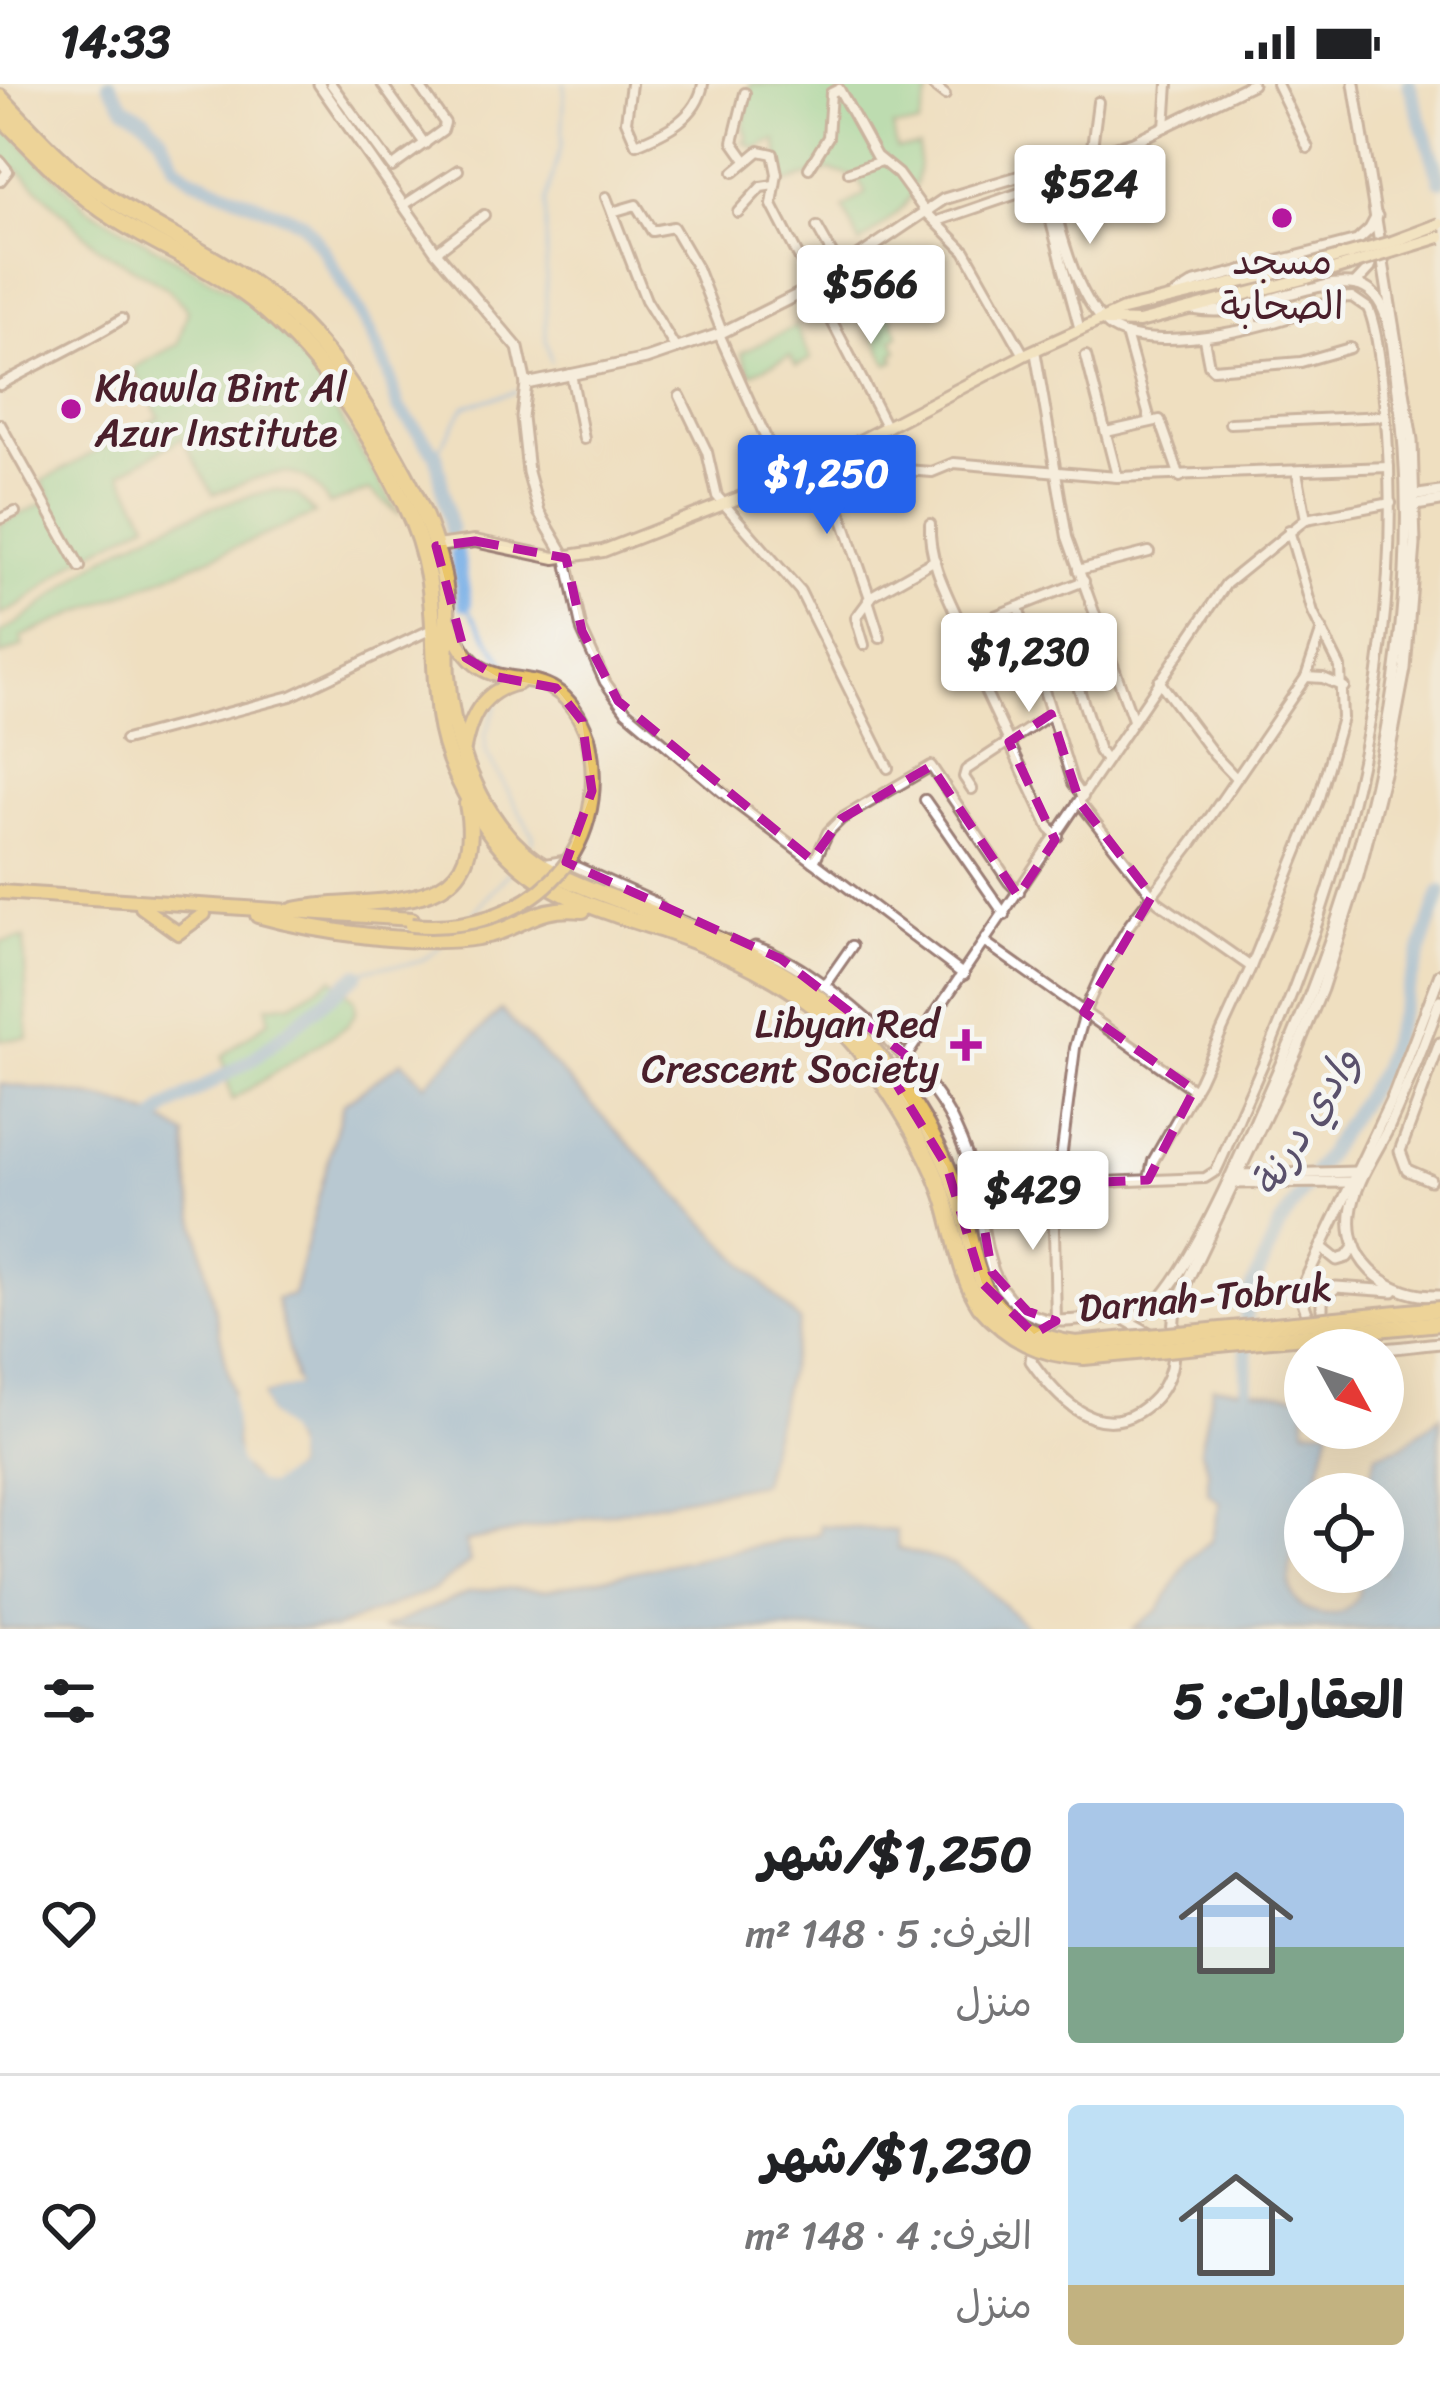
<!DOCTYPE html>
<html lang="ar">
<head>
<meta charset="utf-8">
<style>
  body { margin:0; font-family:Sriracha,"Playpen Sans Arabic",sans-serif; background:#f2f2f2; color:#202124; direction:rtl; height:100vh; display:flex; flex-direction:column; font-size:45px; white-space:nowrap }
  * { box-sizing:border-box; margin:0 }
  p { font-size:39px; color:#757577 }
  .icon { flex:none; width:66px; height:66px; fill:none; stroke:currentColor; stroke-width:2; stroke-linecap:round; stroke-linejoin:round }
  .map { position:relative; height:1545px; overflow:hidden; direction:ltr }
  .side { display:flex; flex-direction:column; background:#fff; flex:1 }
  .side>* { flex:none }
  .needle { width:78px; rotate:130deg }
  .buttons { position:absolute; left:1284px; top:1245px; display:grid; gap:24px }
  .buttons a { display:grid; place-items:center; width:120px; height:120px; border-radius:50%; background:#fff; box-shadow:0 12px 48px #0002; font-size:60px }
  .price { position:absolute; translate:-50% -102px; padding:0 27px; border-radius:12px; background:#fff; color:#222; font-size:39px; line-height:78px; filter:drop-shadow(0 3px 6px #0008) }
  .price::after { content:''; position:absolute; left:50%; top:72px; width:36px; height:27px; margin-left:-18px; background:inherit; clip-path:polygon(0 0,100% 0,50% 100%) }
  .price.selected { background:#2563eb; color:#fff }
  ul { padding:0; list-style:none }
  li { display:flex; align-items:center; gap:36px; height:300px; padding:0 36px }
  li+li { border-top:3px solid #e0e0e0 }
  li span { display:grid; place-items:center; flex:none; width:336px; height:240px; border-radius:12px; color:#555 }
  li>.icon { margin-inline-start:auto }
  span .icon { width:144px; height:144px; fill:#fffc; stroke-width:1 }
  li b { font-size:51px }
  h2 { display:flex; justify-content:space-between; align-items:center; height:144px; padding:0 36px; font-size:51px }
  .status { display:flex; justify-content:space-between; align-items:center; height:84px; padding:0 60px; background:#fff; direction:ltr }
  .status svg { height:33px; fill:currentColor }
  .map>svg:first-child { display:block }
  .green { fill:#82da9e; stroke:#667c64; stroke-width:3 }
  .water { fill:#77aee6; stroke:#606688; stroke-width:3 }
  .pier { fill:#efdfc0 }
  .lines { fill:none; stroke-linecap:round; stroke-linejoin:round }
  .stream { stroke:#77aee6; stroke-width:3 }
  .river { stroke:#77aee6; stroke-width:14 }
  .minor-casing { stroke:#9c7f76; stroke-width:14 }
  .tertiary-casing { stroke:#9c7f76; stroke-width:15 }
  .secondary-casing { stroke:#9c7f76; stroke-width:16 }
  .primary-casing { stroke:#9c7f76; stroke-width:18 }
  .trunk-casing { stroke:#9c7f76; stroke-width:20 }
  .minor { stroke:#fff; stroke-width:8 }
  .tertiary { stroke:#fff; stroke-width:9 }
  .secondary { stroke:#f7e8c3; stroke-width:10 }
  .primary { stroke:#ebc669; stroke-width:12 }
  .trunk { stroke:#ebc669; stroke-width:14 }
  .secondary-bridge-casing { stroke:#9c7f76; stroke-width:16; stroke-linecap:butt }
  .primary-bridge-casing { stroke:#9c7f76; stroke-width:18; stroke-linecap:butt }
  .trunk-bridge-casing { stroke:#9c7f76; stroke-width:20; stroke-linecap:butt }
  .secondary-bridge { stroke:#f7e8c3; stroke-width:10 }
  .primary-bridge { stroke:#ebc669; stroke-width:12 }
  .trunk-bridge { stroke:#ebc669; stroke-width:14 }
  .marked { fill:none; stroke:#b5179e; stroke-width:9; stroke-dasharray:24 15; stroke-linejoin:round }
  .poi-dot { fill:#b5179e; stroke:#f6f6f2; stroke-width:4.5 }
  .labels { text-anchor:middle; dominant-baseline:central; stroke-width:10; stroke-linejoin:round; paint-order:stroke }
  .poi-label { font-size:39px; fill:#4a1f2b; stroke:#f6f6f2 }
  .street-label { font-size:39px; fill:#4a1f2b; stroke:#f6f6f2 }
  .water-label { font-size:42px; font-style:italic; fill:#5a516c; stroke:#f6f6f2 }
</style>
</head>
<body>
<div class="status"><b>14:33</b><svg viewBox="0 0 49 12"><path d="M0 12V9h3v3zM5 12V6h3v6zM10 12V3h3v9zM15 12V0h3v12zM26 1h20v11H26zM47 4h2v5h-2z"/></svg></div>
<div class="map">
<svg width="1440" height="1545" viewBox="0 0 1440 1545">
  <rect width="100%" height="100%" fill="#f6f6f2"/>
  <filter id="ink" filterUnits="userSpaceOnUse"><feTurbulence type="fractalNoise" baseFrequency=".00833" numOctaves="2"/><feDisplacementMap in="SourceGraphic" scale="24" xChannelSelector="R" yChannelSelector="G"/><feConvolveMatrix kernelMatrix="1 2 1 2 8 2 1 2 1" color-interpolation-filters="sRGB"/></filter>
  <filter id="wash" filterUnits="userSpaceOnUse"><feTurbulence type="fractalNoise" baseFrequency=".004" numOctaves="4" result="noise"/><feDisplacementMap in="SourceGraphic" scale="48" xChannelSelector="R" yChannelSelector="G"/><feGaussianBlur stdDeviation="2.7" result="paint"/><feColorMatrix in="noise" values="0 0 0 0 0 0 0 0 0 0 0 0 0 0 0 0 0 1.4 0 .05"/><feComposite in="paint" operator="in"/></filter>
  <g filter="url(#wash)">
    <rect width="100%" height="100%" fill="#efdfc0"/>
    <g class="green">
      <path d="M750,0H931L919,42L893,43L897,65L919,63C921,120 900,126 860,160L844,124L866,109L857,93L830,86L784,99L776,56L755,64L743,58L748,55L744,43Z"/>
      <path d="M0,38L86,123L248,217L290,259L314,291L400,431L369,406L329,421C301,367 258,395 213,410L182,354L121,389L148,438L75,478L21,521L0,531V440L52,415L42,397L159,333L133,284L178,260L188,226L167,204L99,164L19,86L0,80Z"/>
      <path d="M869,180L899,251L893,255L898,267L893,270L895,277L888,280L864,231L847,239L831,200Z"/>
      <path d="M796,242L811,275L796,282L790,272L751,290L741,269Z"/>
      <path d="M275,406L298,411L315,430L21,553L23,562L0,572V549C36,531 66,499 100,477C146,446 221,417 275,406Z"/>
      <path d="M24,854L28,954L0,956V858Z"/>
      <path d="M333,894L355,916L356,928L347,942L232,1016L222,972L269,936L267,922L292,919Z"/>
    </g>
    <g class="water">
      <path d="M501,926L800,1238L761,1399L465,1458L470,1478L435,1505L333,1545H0V1000C62,1008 135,1012 186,1052L191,1114L236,1326V1361L246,1388L266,1399L293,1384L292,1360L266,1329L262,1311L296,1300L276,1215L293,1211L343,1020L402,977L425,1000Z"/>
      <path d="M1213,1302L1305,1312V1344H1330L1314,1410H1305C1305,1441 1287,1469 1290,1501C1293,1532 1340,1541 1356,1515C1361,1507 1360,1497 1361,1488H1383V1410H1366L1376,1370L1402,1362L1440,1332V1545H1133L1158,1527L1189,1475L1211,1457L1220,1418L1208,1409V1386L1200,1365Z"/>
      <path d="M820,1441L896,1447L898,1464L955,1481L984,1502L1029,1545H382L470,1508L500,1504L545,1506L820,1449Z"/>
    </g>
    <path class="pier" d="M295,1296L297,1301L262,1311L267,1329L286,1349L293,1365V1384L269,1401L259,1398L239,1379L232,1310L238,1309L242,1325L245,1377L262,1392L272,1395L287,1382V1362L261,1332L256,1309L264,1303Z"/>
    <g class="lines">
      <g class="stream">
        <path d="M551,278L546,255V117L562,59L565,0"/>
        <path d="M436,370L465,322L516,308"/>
        <path d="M465,520L506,581"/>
        <path d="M497,620L485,652L486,669L533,751V759"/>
        <path d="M473,830L511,786"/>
        <path d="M358,890C391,872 408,894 441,862"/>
      </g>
      <g class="river">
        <path d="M109,0L125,23L146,36L160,51L176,82L192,94L302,138L324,167L369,245L389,290L398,323L436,370L451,447"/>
        <path d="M1409,0L1440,96"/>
        <path d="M457,469L465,520"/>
        <path d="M156,1035L167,1024L253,975L358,890"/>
        <path d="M1247,1304L1246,1218L1279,1143L1382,985L1440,808"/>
      </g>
    </g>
  </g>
  <g filter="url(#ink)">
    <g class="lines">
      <g class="minor-casing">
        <g id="minor">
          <path d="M331,0L392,83L443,46L445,39L418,0"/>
          <path d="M382,0L425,60"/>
          <path d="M631,0L626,37L636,60C666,48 697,34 703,0"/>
          <path d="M931,0L945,11"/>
          <path d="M1277,0L1308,64"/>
          <path d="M1165,43L1168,0"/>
          <path d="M1091,71L1098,18"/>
          <path d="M745,75L733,58L745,9"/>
          <path d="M0,77L8,87L0,97"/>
          <path d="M809,84L828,53L831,9L839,5L876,72L898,90L924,126L965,167L1024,271"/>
          <path d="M734,88L759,67L773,70L777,90L772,121L887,344"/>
          <path d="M849,88L881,77"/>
          <path d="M1034,104L1048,127L1080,246"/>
          <path d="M606,113L646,216L676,265"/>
          <path d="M404,121L458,86"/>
          <path d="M612,128L636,121L652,147L673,143L697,184L722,248"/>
          <path d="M738,128L761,103L774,101"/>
          <path d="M938,137L1121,74L1131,67L1133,58"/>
          <path d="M817,143L840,184"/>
          <path d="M436,168L484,131"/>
          <path d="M719,250L785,396"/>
          <path d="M1126,250L1150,336"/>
          <path d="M1204,255L1209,281L1213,285L1301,278L1350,264"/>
          <path d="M1035,266L1067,453L1133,636"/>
          <path d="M1086,272L1117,392"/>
          <path d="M571,290L584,355"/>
          <path d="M0,301C41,278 83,260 122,235"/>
          <path d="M680,312L707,368L717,412L800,507L888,684"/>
          <path d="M1230,339L1385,332"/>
          <path d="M0,340L80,483"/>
          <path d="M1106,348L1160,336L1180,393"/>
          <path d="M823,377L870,514"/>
          <path d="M1297,388L1306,435"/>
          <path d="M830,391L879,384L932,388L954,379L1117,393L1389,383"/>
          <path d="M0,435L15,428"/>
          <path d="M930,440C928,477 948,512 963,545"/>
          <path d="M566,474L582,547L605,598L626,627L729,714L964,891"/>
          <path d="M1078,486L1149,468"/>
          <path d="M868,516L880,554"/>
          <path d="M1018,523L1073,699L1083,713"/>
          <path d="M977,539L1084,497"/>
          <path d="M864,561L856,534L873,511L935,476"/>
          <path d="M965,564L1050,745L1058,752"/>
          <path d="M1069,574L1099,667L1106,677"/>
          <path d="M1077,592L1110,571"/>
          <path d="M1306,593L1323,594L1344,603"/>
          <path d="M1159,597L1215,672L1236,694"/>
          <path d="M125,656L291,612L434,544"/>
          <path d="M972,705L964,693L966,686L1051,630"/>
          <path d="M925,716L1005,831"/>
          <path d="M1080,719L1158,818L1251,883"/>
          <path d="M814,778L828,748L841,735L931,682L1009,798L1019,808"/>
          <path d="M540,781L563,777L656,819L669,834"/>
          <path d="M986,859L1194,1006"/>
          <path d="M824,902L852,862"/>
          <path d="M893,992L1226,500L1306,435L1391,419"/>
          <path d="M1149,1095L1153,1077L1199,997L1251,883L1318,717L1342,634L1340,583L1313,529L1289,446"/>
          <path d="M1058,1099L1075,964L1087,922L1105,882L1130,840L1193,758L1306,593L1322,545"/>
          <path d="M1053,1100L1056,1237"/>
          <path d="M976,1103L1205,1094L1216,1087C1227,1065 1235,1042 1245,1020C1341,811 1404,581 1387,349C1384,318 1380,250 1368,224L1352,213L1335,214C1293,240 1151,274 1109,242C1077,217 1054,135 1052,96"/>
        </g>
      </g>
      <g class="tertiary-casing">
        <g id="tertiary">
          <path d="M319,0L436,168L518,264L526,300L522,333L528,388L539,428L566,474"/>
          <path d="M1355,200L1370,184L1372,170"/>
          <path d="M1176,211L1195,199L1357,157L1370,145L1377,132"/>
          <path d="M1248,222L1254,242"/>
          <path d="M526,300L646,275L719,250L815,202L944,115L1133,58L1252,0"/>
          <path d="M1411,412L1440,408"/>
          <path d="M1410,422L1440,417"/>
          <path d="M746,868L755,863C817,882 927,981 954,1041C963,1060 971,1082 976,1103C986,1151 983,1219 1044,1235C1059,1239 1076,1236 1091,1235C1106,1233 1123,1234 1138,1231C1181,1220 1255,1037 1276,991C1372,780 1430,530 1397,298C1393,270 1393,219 1365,204C1337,188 1262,221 1229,226C1217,228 1204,227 1192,225"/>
          <path d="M1440,916C1425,960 1407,1003 1388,1045C1375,1071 1354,1100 1351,1130C1346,1182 1393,1214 1440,1212"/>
          <path d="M1236,1091L1357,1088"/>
          <path d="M1430,1096L1407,1086L1400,1067L1440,959"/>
          <path d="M1232,1099L1352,1098"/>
          <path d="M1321,1163L1337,1176L1347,1173L1355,1162"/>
          <path d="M1124,1235L1156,1253"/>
          <path d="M1053,1238L1034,1254L1031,1277C1055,1311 1093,1355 1138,1328C1151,1320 1162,1308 1168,1293C1178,1269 1169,1243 1177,1218L1296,968L1322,905L1358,792L1389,670L1405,585L1415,461L1412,356L1354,0"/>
          <path d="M1310,1238L1303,1218L1305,1197L1394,1010L1440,890"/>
          <path d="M1322,1241V1217L1336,1203L1393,1207"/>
          <path d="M1320,1251C1354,1275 1401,1262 1440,1259"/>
        </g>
      </g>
      <g class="secondary-casing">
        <g id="secondary">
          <path d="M1106,237L1139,238L1307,194"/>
          <path d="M436,462L475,457L555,474L603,467L785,396L1024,271L1123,226L1307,182"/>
        </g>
      </g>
      <g class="primary-casing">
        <g id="primary">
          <path d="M450,538C483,637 551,552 588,653"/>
          <path d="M463,670C469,635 481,606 519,599"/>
          <path d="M0,808L412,835"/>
          <path d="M142,823L178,849L204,830"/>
        </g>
      </g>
      <g class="trunk-casing">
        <g id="trunk">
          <path d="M0,13C31,45 61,80 98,106C155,147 221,172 275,217C327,260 363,317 396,374C420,416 440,461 446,509C449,537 445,564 447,591C451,650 472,713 512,757C545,793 596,807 640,824C713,852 787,881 845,936C893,981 937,1049 958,1110C970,1145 971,1180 990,1213"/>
          <path d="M0,32C36,68 71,107 114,134C160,164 211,183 254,217C320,270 368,344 404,419C442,497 429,551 439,631C445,676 467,718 494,754C538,810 602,826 666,847C725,867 785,895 832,937C874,975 930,1066 946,1120C957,1156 959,1190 980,1222"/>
          <path d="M294,826C370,810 490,840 467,720"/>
          <path d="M258,831C315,847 419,863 478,853C521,846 535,820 583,826"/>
        </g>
      </g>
      <use href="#minor" class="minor"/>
      <use href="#tertiary" class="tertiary"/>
      <use href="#secondary" class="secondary"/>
      <use href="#primary" class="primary"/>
      <use href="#trunk" class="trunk"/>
      <g class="secondary-bridge-casing">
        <g id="secondary-bridge">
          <path d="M1307,182L1392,158L1440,140"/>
          <path d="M1307,194L1440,153"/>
        </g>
      </g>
      <g class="primary-bridge-casing">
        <path id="primary-bridge" d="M411,841C525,851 615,773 588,653"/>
      </g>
      <g class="trunk-bridge-casing">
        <g id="trunk-bridge">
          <path d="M990,1213C1013,1242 1039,1255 1076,1260L1440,1225"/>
          <path d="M980,1222C1008,1255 1040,1271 1084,1273L1440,1239"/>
        </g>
      </g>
      <use href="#secondary-bridge" class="secondary-bridge"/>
      <use href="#primary-bridge" class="primary-bridge"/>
      <use href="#trunk-bridge" class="trunk-bridge"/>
    </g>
  </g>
  <path d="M0 0H1440V1545H0ZM475,457L566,474L582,547L618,617L812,776L841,735L931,682L1018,812L1055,756L1009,658L1051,630L1080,719L1152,812L1084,928L1194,1006L1148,1096L977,1103L992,1188L1027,1227L1056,1237L1034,1250L982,1199L947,1083L892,993L907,972L781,875L566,778L592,707L582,637L556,604L498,593L466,574L436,462Z" fill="#efdfc0" fill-opacity=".55" fill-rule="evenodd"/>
  <path class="marked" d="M475,457L566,474L582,547L618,617L812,776L841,735L931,682L1018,812L1055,756L1009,658L1051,630L1080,719L1152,812L1084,928L1194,1006L1148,1096L977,1103L992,1188L1027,1227L1056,1237L1034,1250L982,1199L947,1083L892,993L907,972L781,875L566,778L592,707L582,637L556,604L498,593L466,574L436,462Z"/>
  <g class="poi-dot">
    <circle cx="1282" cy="134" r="12"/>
    <circle cx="71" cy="325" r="12"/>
    <path d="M960 943h12v12h12v12h-12v12h-12v-12h-12v-12h12z"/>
  </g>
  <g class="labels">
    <g class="poi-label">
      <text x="1282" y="176">مسجد<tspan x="1282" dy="45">الصحابة</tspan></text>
      <text x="95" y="303" text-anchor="start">Khawla Bint Al<tspan x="95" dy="45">Azur Institute</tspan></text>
      <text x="939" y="939" text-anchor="end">Libyan Red<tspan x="939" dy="45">Crescent Society</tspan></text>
    </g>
    <g class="street-label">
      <text transform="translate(1205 1213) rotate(-5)">Darnah-Tobruk</text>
    </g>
    <g class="water-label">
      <text transform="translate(1305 1038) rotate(-58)">وادي درنة</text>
    </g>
  </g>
</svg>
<div class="buttons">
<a><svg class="needle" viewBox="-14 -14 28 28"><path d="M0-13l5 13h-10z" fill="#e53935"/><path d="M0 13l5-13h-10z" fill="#757577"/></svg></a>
<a><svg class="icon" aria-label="locate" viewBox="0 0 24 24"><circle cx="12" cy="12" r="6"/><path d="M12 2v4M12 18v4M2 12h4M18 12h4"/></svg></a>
</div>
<b class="price" style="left:1090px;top:163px">$524</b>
<b class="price" style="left:871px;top:263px">$566</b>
<b class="price selected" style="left:827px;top:453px">$1,250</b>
<b class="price" style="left:1029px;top:631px">$1,230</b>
<b class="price" style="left:1033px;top:1169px">$429</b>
</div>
<section class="side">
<h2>العقارات: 5<svg class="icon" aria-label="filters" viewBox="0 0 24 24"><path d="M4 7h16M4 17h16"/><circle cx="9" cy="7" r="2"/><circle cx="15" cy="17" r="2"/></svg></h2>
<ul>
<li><span style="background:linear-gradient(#a9c7e8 60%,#7fa58c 0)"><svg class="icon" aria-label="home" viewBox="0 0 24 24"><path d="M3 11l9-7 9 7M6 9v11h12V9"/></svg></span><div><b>$1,250/شهر</b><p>الغرف: 5 · 148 m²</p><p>منزل</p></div><svg class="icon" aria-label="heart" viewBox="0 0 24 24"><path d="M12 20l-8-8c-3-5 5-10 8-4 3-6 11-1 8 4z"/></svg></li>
<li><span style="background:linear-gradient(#bfe0f5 75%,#c2b280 0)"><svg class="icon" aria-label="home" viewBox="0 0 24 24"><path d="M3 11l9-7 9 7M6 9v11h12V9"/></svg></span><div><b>$1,230/شهر</b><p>الغرف: 4 · 148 m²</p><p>منزل</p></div><svg class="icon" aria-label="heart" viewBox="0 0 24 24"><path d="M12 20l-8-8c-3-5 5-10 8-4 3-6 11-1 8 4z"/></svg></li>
</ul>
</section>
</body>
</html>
